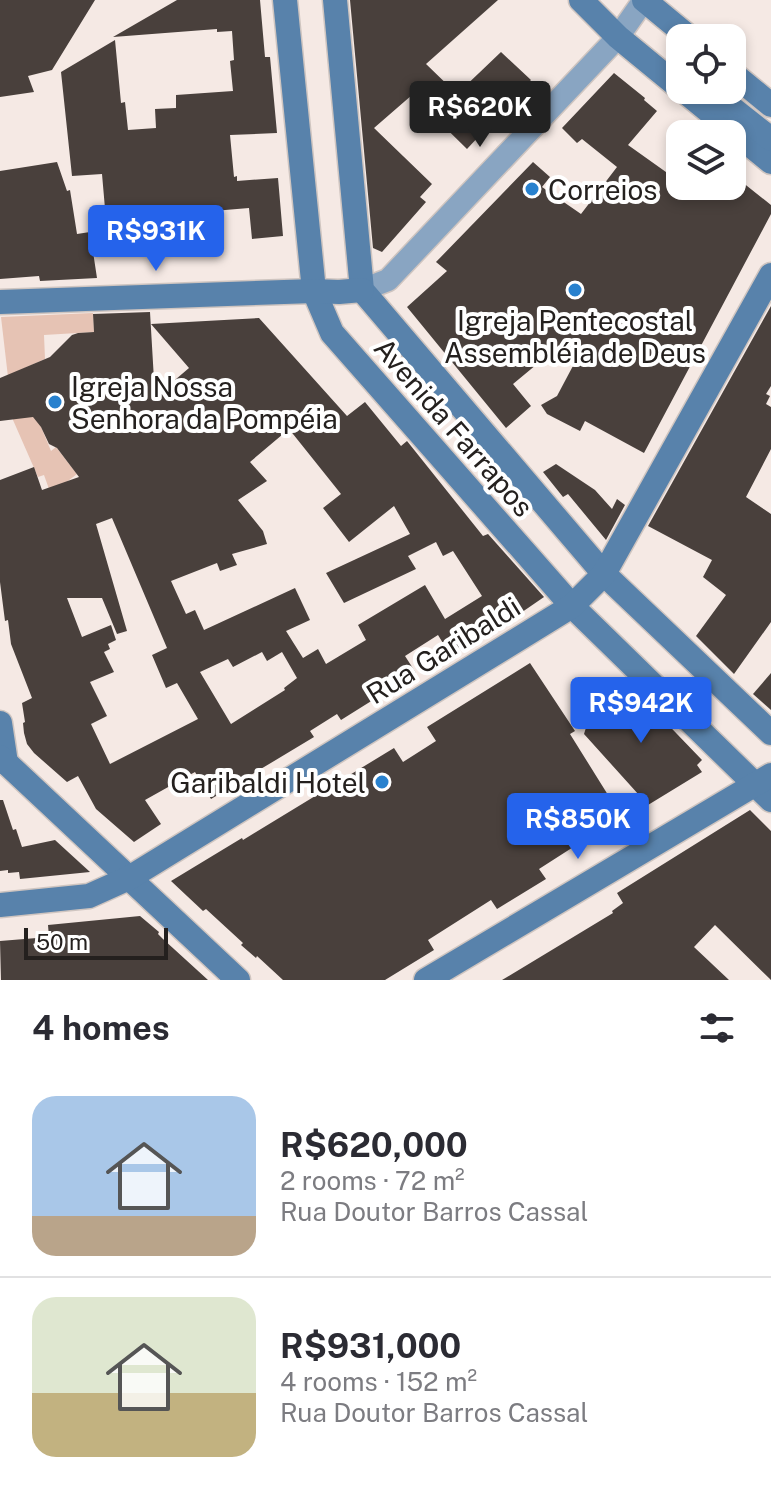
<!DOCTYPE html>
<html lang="en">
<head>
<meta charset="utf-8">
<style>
  body { margin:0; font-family:"Public Sans",sans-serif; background:#f7f7f7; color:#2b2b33; height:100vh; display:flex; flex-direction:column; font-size:30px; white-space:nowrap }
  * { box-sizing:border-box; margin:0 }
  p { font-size:26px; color:#7c7c81 }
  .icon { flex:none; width:44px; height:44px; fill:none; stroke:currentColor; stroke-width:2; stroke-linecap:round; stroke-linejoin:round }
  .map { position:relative; height:980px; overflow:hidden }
  .panel { display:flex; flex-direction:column; background:#fff; flex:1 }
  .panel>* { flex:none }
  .buttons { position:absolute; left:666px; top:24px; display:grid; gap:16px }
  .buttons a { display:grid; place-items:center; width:80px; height:80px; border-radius:16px; background:#fff; box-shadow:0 4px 12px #0003; font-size:40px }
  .scale { position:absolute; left:24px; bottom:20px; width:144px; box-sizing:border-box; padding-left:8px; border:4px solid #24201e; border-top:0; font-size:22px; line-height:28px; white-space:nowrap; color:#24201e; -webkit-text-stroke:6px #fff; paint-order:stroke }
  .price { position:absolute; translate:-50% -68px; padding:0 18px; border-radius:8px; background:#2563eb; color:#fff; font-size:26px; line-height:52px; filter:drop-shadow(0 2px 4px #0008) }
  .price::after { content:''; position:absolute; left:50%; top:48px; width:24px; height:18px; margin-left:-12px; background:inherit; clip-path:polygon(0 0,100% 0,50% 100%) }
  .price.on { background:#222; color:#fff }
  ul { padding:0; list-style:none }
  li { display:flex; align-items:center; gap:24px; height:200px; padding:0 32px }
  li+li { border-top:2px solid #e1e1e2 }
  li span { display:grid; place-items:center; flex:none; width:224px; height:160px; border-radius:24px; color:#555 }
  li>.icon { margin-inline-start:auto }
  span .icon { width:96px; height:96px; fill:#fffc; stroke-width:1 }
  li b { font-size:34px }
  h2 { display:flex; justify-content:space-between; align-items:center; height:96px; padding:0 32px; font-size:34px }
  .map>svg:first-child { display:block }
  .green { fill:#e6c3b4 }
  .building { fill:#49403c; fill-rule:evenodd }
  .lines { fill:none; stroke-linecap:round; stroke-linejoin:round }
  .street-casing { stroke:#cfc5c0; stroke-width:25 }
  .secondary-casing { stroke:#cfc5c0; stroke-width:27 }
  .street { stroke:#89a5c2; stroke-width:22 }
  .secondary { stroke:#5882ab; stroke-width:24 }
  .poi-dot { fill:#2881ce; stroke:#fff; stroke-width:3 }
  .labels { text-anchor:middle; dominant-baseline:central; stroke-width:8; stroke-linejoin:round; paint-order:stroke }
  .poi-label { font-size:28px; fill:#24201e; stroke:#fff; text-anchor:start }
  .street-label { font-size:28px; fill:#24201e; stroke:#fff }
</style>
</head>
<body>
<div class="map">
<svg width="771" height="980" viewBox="0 0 771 980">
  <rect width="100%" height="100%" fill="#f5e9e4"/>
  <path class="green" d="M93,313L94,332L44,335L45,359L18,371L51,451L56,447L77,474L64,484L59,517L44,475L38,477L13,420L1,317Z"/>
  <g class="building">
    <path d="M0,0H95L52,70L28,76L34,92L0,97Z"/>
    <path d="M177,0H260L265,57H270L277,133L230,135L234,177L237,176V181L278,178L283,236L252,239L249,208L106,220L102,174L72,176L61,72L115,40L121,103L125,102L128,130L156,128L155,109L176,108V95L233,91L230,61L234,60L232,31L217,32V29L113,37Z"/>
    <path d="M350,0H498L426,64L457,94L501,52L531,80L467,149L412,95L374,128L432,184L420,197L426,202L382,252L373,248Z"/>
    <path d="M614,73L645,98L644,100L657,111L628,145L680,182V186H732V174L771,205V214L644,453L585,421L580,431L547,414L541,405L557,396L574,364L554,350L513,384L531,406L506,428L407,307L447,271L436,262L533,162L550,177L542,187L581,214L617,167L582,139L577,143L562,128Z"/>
    <path d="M57,162L67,191L70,190L77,234L90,232L97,278L40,281L39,276L0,279V171Z"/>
    <path d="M771,306V386L766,394L770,396L766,404L771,407V449L746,497L771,514V622L734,674L696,636L726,595L703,577L712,560L648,526Z"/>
    <path d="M150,312L155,397L189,368L151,324L259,318L347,416L365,402L401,446L407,441L483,536L488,534L544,597L502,626L500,623L449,653L438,635L405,656L416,673L341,720L337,714L310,731L314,737L211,799L195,772L145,800L161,824L134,842L96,809L78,776L67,782L34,753L27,744L24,733L23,723L25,722L22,703L32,698L11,644L8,620L5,621L0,582V480L34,467L42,490L79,477L57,448L49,444L41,427L33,417L0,421V378L50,357L72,335L78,333L94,332L93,314ZM289,429L341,494L323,508L349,542L394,506L410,534L326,573L344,603L416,569L408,556L436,542L443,556L453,551L482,596L445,619L425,585L358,625L366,640L326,664L318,649L303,658L286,631L310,620L295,588L204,630L195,610L186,614L171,581L217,563L220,571L237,565L232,554L267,544L263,531L238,500L267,481L250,462ZM112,518L167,648L152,655L166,688L177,683L198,719L110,764L91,724L107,716L90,682L114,672L104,652L110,649L108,644L116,640L111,625L82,637L67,598H102L117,634L127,631L96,524ZM262,652L267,661L282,652L297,678L284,688L285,690L231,724L200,672L228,659L233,667Z"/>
    <path d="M556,464L595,490L612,509L617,499L625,505L606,540L568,494L563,497L543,472Z"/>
    <path d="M530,663L575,731L570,734L618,811L589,829L592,835L539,869L546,879L497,909L491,900L428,940L434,950L385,980H283L257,956L256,958L241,945L243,943L206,909L203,911L171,881L242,838L243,840L394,748L403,762L436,741L427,727Z"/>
    <path d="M771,673V710L753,694Z"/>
    <path d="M626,681L702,760L697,765L702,772L648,805L584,734L590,715Z"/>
    <path d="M0,800H3L13,830L16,829L22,847L55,840L90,872L20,879L19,872L8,873V870L0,871Z"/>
    <path d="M750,810L771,831V980L715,925L694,947L729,980H502L613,913L612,911L623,903L617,893Z"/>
    <path d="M140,916L159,932L158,934L163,939L208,980H1L0,941L49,937L48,925Z"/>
  </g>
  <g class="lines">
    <g class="street-casing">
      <path id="street" d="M362,290L388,280L618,37L644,0"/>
    </g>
    <g class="secondary-casing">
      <g id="secondary">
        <path d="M285,0L314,291L332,333L572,606L771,800"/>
        <path d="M335,0L362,290L604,574L771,733"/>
        <path d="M581,0L618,37L680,88"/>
        <path d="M644,0L690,38"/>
        <path d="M732,73L771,105"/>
        <path d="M683,90L771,162"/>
        <path d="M710,100L729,106L771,139"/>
        <path d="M0,302L314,291L339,292L362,290"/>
        <path d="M0,723L6,763"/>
        <path d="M0,757L238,980"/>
        <path d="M0,905L89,896L129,878L572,606L604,574L771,275"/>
        <path d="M426,980L771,775"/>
      </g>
    </g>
    <use href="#street" class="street"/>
    <use href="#secondary" class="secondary"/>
  </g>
  <g class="poi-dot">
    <circle cx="532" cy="189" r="8"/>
    <circle cx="575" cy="290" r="8"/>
    <circle cx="55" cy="402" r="8"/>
    <circle cx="382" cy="782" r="8"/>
  </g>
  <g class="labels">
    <g class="poi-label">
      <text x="548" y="189">Correios</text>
      <text x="575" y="320" text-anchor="middle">Igreja Pentecostal<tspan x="575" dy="32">Assembléia de Deus</tspan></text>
      <text x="71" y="386">Igreja Nossa<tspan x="71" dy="32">Senhora da Pompéia</tspan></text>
      <text x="366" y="782" text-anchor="end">Garibaldi Hotel</text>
    </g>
    <g class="street-label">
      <text transform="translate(454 427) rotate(49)">Avenida Farrapos</text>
      <text transform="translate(443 650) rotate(-32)">Rua Garibaldi</text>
    </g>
  </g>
</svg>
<div class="buttons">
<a><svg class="icon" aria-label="locate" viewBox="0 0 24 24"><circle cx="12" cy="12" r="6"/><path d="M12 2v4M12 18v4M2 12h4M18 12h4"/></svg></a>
<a><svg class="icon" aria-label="layers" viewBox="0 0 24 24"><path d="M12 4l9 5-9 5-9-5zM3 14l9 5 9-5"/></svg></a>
</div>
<div class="scale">50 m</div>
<b class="price on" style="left:480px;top:149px">R$620K</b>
<b class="price" style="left:156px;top:273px">R$931K</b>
<b class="price" style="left:641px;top:745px">R$942K</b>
<b class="price" style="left:578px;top:861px">R$850K</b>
</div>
<section class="panel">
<h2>4 homes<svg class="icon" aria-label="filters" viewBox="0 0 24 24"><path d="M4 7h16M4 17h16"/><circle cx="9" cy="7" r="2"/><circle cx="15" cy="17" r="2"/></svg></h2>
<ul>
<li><span style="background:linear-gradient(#a9c7e8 75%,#b9a48a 0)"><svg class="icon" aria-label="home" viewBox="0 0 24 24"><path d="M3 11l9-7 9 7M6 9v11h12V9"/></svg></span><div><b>R$620,000</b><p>2 rooms · 72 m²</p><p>Rua Doutor Barros Cassal</p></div></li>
<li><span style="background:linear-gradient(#dfe7d0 60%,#c2b280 0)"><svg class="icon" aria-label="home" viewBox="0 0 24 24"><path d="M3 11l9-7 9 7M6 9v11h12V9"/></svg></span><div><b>R$931,000</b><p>4 rooms · 152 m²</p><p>Rua Doutor Barros Cassal</p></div></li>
</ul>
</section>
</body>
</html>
